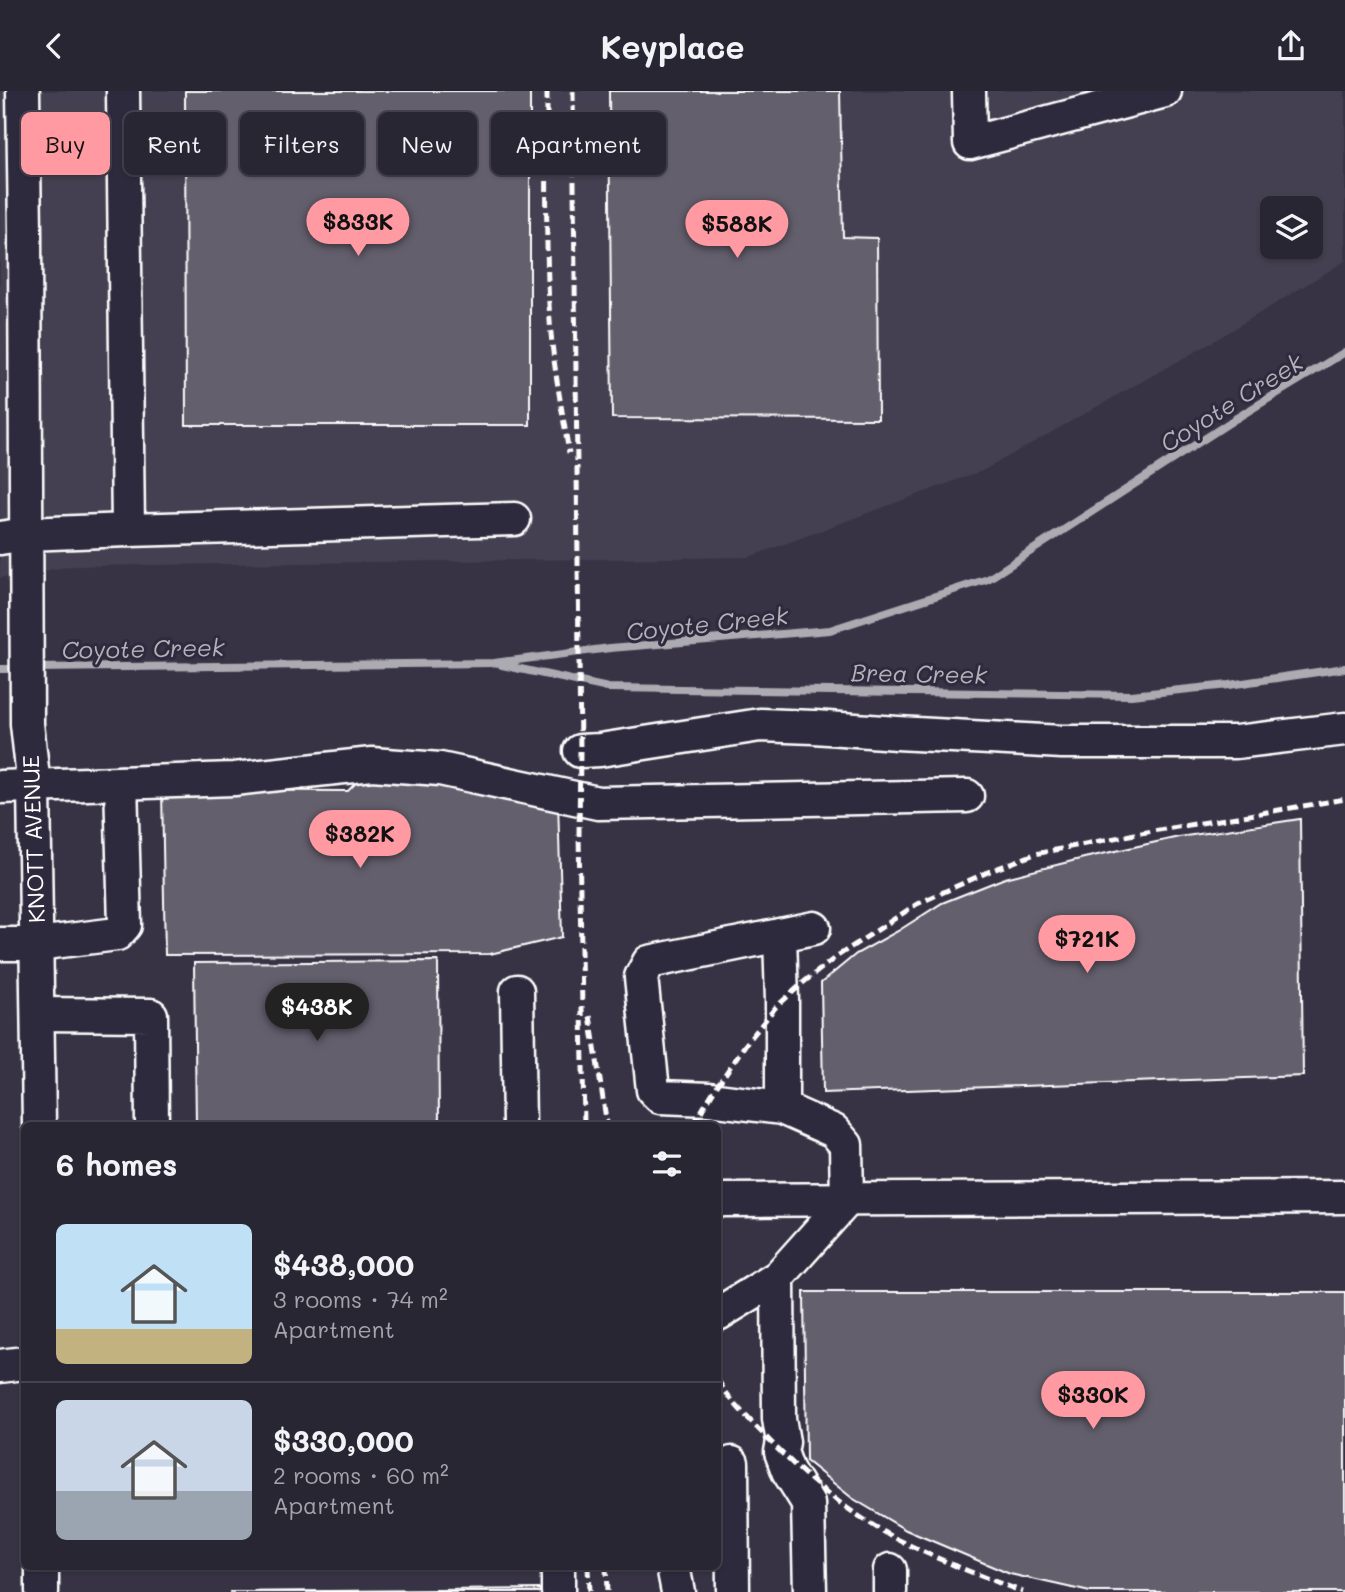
<!DOCTYPE html>
<html lang="en">
<head>
<meta charset="utf-8">
<style>
  body { margin:0; font-family:Mali,sans-serif; background:#353240; color:#f1f3f6; height:100vh; display:flex; flex-direction:column; font-size:26px; white-space:nowrap }
  * { box-sizing:border-box; margin:0 }
  p { font-size:23px; color:#a5a5ac }
  .icon { flex:none; width:38px; height:38px; fill:none; stroke:currentColor; stroke-width:2; stroke-linecap:round; stroke-linejoin:round }
  .map { position:relative; flex:1; overflow:hidden }
  .panel { position:absolute; left:21px; top:1031px; width:700px; height:448px; display:flex; flex-direction:column; background:#292634; border-radius:10px; box-shadow:0 2px 5px #0004,0 0 0 2px #45434f }
  .panel>* { flex:none }
  .banner { position:absolute; left:21px; top:21px; width:700px; height:63px; display:flex; gap:14px }
  .controls { position:absolute; left:1260px; top:105px; display:grid; gap:14px }
  .controls a { display:grid; place-items:center; width:63px; height:63px; border-radius:10px; background:#292634; box-shadow:0 2px 5px #0004,0 0 0 2px #45434f; font-size:35px }
  .price { position:absolute; translate:-50% -60px; padding:0 16px; border-radius:24px; background:#ff9aa2; color:#111; font-size:23px; line-height:46px; filter:drop-shadow(0 2px 4px #0008) }
  .price::after { content:''; position:absolute; left:50%; top:42px; width:21px; height:16px; margin-left:-10px; background:inherit; clip-path:polygon(0 0,100% 0,50% 100%) }
  .price.current { background:#222; color:#fff }
  ul { padding:0; list-style:none }
  li { display:flex; align-items:center; gap:21px; height:175px; padding:0 35px }
  li+li { border-top:2px solid #45434f }
  li span { display:grid; place-items:center; flex:none; width:196px; height:140px; border-radius:10px; color:#555 }
  li>.icon { margin-inline-start:auto }
  span .icon { width:84px; height:84px; fill:#fffc; stroke-width:1 }
  li b { font-size:30px }
  h2 { display:flex; justify-content:space-between; align-items:center; height:84px; padding:0 35px; font-size:30px }
  .chip { padding:0 24px; border-radius:10px; background:#292634; box-shadow:0 2px 5px #0004,0 0 0 2px #45434f; font-size:24px; line-height:63px }
  .chip.current { background:#ff9aa2; color:#111 }
  header { display:flex; justify-content:space-between; align-items:center; height:91px; padding:0 35px; background:#292634; font-size:32px; font-weight:800 }
  .map>svg:first-child { display:block }
  .built { fill:#444051; fill-rule:evenodd }
  .lines { fill:none; stroke-linecap:round; stroke-linejoin:round }
  .stream { stroke:#adabb2; stroke-width:8 }
  .building { fill:#635f6d; stroke:#fff; stroke-width:2 }
  .minor-casing { stroke:#fff; stroke-width:37 }
  .minor { stroke:#2f2a3d; stroke-width:32 }
  .rail { stroke:#fff; stroke-width:5; stroke-dasharray:10 5; stroke-linecap:butt }
  .labels { text-anchor:middle; dominant-baseline:central; stroke-width:6; stroke-linejoin:round; paint-order:stroke }
  .street-label { font-size:23px; fill:#fff; stroke:#2f2a3d }
  .water-label { font-size:24px; font-style:italic; fill:#b4b2b9; stroke:#2f2a3d }
</style>
</head>
<body>
<header><svg class="icon" aria-label="back" viewBox="0 0 24 24"><path d="M15 5l-7 7 7 7"/></svg>Keyplace<svg class="icon" aria-label="share" viewBox="0 0 24 24"><path d="M12 15V3M7 8l5-5 5 5M5 13v7h14v-7"/></svg></header>
<div class="map">
<svg width="1345" height="1501" viewBox="0 0 1345 1501">
  <rect width="100%" height="100%" fill="#373345"/>
  <filter id="ink" filterUnits="userSpaceOnUse"><feTurbulence type="fractalNoise" baseFrequency=".0143" numOctaves="2"/><feDisplacementMap in="SourceGraphic" scale="14" xChannelSelector="R" yChannelSelector="G"/><feConvolveMatrix kernelMatrix="1 2 1 2 8 2 1 2 1" color-interpolation-filters="sRGB"/></filter>
  <g filter="url(#ink)">
    <path class="built" d="M0,0H1345V170L1209,253L984,379L749,466L72,475L0,487ZM1272,117H1311V156H1272Z"/>
    <g class="lines">
      <g class="stream">
        <path d="M502,574L608,597L1131,604L1229,594L1345,577"/>
        <path d="M34,577L494,572L610,557L830,539L988,488L1235,328L1345,261"/>
        <path d="M0,578H22"/>
      </g>
    </g>
    <g class="building">
      <path d="M185,0H530V334H186Z"/>
      <path d="M609,0H840L843,146L877,147L878,328L612,327Z"/>
      <path d="M368,679L558,710L562,846L490,863L165,864L162,699L348,700Z"/>
      <path d="M1300,728L1303,985L823,1002L821,892L856,863L898,840L942,812L1005,787L1084,767L1179,746Z"/>
      <path d="M438,870L439,1034H196L194,872Z"/>
      <path d="M804,1201H1345V1501H1090L1010,1483L906,1439L852,1407L806,1370Z"/>
      <path d="M540,1498V1501H229Z"/>
    </g>
    <g class="lines">
      <g class="minor-casing">
        <g id="minor">
          <path d="M23,0L25,141L27,633L34,695L39,1034"/>
          <path d="M969,0L970,52L1165,0"/>
          <path d="M128,439L514,428"/>
          <path d="M0,447L26,443L128,439L123,0"/>
          <path d="M580,660L600,659L760,634L814,636L897,642L1062,651H1236L1345,638"/>
          <path d="M0,696L234,688L372,673L440,678L598,712L967,705"/>
          <path d="M780,844L782,910V1017"/>
          <path d="M0,853H37L117,843L125,834L121,692"/>
          <path d="M517,900L519,1034"/>
          <path d="M38,923L151,924L152,1034"/>
          <path d="M718,1110L720,1109L1345,1106"/>
          <path d="M778,1186L779,1328L783,1351L781,1361L788,1380L808,1412L810,1501"/>
          <path d="M718,1223L778,1186L847,1109L846,1054L834,1040L782,1017L709,1008L660,1006L653,999L641,886L649,871L814,837"/>
          <path d="M0,1275L24,1272"/>
          <path d="M732,1372L733,1501"/>
          <path d="M558,1475V1501"/>
          <path d="M673,1475L678,1501"/>
          <path d="M890,1479V1501"/>
          <path d="M42,1501V1475"/>
        </g>
      </g>
      <use href="#minor" class="minor"/>
      <g class="rail">
        <path d="M547,0C547,77 545,153 550,230C553,274 562,318 569,362"/>
        <path d="M573,0L580,660L579,743L584,1034"/>
        <path d="M590,925L607,1034"/>
        <path d="M693,1034L713,1001L745,954L775,917L804,891L836,866L917,813L990,780L1035,763L1135,743L1345,708"/>
        <path d="M718,1289C730,1310 749,1328 766,1346C803,1385 847,1421 895,1447C936,1468 980,1485 1023,1501"/>
        <path d="M588,1475L589,1501"/>
        <path d="M606,1475L607,1501"/>
      </g>
    </g>
  </g>
  <g class="labels">
    <g class="street-label">
      <text transform="translate(33 748) rotate(-92)">KNOTT AVENUE</text>
    </g>
    <g class="water-label">
      <text transform="translate(1231 311) rotate(-32)">Coyote Creek</text>
      <text transform="translate(707 532) rotate(-6)">Coyote Creek</text>
      <text transform="translate(143 557) rotate(-1)">Coyote Creek</text>
      <text transform="translate(919 582) rotate(1)">Brea Creek</text>
    </g>
  </g>
</svg>
<div class="controls">
<a><svg class="icon" aria-label="layers" viewBox="0 0 24 24"><path d="M12 4l9 5-9 5-9-5zM3 14l9 5 9-5"/></svg></a>
</div>
<b class="price" style="left:358px;top:167px">$833K</b>
<b class="price" style="left:737px;top:169px">$588K</b>
<b class="price" style="left:360px;top:779px">$382K</b>
<b class="price" style="left:1087px;top:884px">$721K</b>
<b class="price current" style="left:317px;top:952px">$438K</b>
<b class="price" style="left:1093px;top:1340px">$330K</b>
<div class="banner">
<a class="chip current">Buy</a>
<a class="chip">Rent</a>
<a class="chip">Filters</a>
<a class="chip">New</a>
<a class="chip">Apartment</a>
</div>
<section class="panel">
<h2>6 homes<svg class="icon" aria-label="filters" viewBox="0 0 24 24"><path d="M4 7h16M4 17h16"/><circle cx="9" cy="7" r="2"/><circle cx="15" cy="17" r="2"/></svg></h2>
<ul>
<li><span style="background:linear-gradient(#bfe0f5 75%,#c2b280 0)"><svg class="icon" aria-label="home" viewBox="0 0 24 24"><path d="M3 11l9-7 9 7M6 9v11h12V9"/></svg></span><div><b>$438,000</b><p>3 rooms · 74 m²</p><p>Apartment</p></div></li>
<li><span style="background:linear-gradient(#c9d6e8 65%,#9aa5b1 0)"><svg class="icon" aria-label="home" viewBox="0 0 24 24"><path d="M3 11l9-7 9 7M6 9v11h12V9"/></svg></span><div><b>$330,000</b><p>2 rooms · 60 m²</p><p>Apartment</p></div></li>
</ul>
</section>
</div>
</body>
</html>
